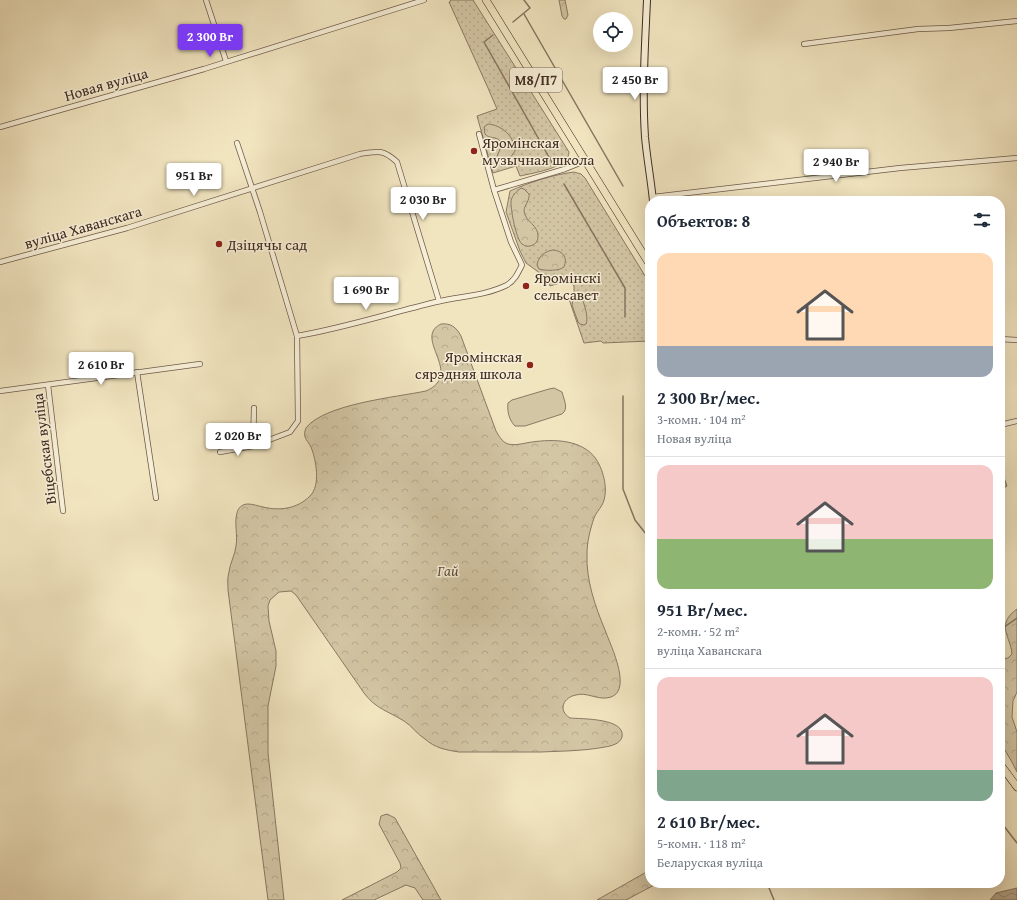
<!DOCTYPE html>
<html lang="ru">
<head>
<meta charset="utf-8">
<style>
  body { margin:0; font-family:"Gentium Book Plus",serif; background:#f2f2f3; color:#1f2937; height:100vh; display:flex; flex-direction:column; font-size:15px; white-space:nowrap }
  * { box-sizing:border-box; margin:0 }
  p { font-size:13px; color:#747a83 }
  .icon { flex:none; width:22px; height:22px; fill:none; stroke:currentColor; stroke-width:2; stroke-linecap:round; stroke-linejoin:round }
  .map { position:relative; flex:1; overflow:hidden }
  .side { position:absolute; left:645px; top:196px; width:360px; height:692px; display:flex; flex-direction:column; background:#fff; border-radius:16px; box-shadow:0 4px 16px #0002 }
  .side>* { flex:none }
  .buttons { position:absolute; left:593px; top:12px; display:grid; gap:8px }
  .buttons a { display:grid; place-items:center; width:40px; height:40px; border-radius:50%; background:#fff; box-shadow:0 4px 16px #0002; font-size:20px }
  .price { position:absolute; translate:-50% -34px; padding:0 9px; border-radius:4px; background:#fff; color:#222; font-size:13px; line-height:26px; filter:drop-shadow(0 1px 2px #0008) }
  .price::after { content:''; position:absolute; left:50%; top:24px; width:12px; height:9px; margin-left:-6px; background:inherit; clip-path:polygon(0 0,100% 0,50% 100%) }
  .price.selected { background:#7c3aed; color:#fff }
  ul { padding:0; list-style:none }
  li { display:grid; align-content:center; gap:8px; height:212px; padding:0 12px }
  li+li { border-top:1px solid #e0e1e3 }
  li span { display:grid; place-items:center; height:124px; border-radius:12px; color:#555 }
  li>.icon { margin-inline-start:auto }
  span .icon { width:72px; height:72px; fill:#fffc; stroke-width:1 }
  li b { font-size:17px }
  h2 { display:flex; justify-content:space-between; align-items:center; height:48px; padding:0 12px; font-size:17px }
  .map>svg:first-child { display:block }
  .grass { fill:url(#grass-dots); stroke:#8a7964 }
  .forest { fill:url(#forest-crowns); stroke:#8a7964 }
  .park { fill:#d3c6a5; stroke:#8a7964 }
  .water { fill:url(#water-waves); stroke:#877560 }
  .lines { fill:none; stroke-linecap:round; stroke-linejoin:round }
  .stream { stroke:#877560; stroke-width:1.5 }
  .street-casing { stroke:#6d5a4a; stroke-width:6 }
  .secondary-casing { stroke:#412c22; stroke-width:8 }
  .primary-casing { stroke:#412c22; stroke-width:8 }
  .street { stroke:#f6eed6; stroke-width:4.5 }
  .secondary { stroke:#f6eed6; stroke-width:6 }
  .primary { stroke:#f1e5c0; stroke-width:7 }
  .poi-dot { fill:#8f2418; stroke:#f6eed6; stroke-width:1.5 }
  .labels { text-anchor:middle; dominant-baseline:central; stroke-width:3; stroke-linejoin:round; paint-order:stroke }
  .shield { fill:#f6eed6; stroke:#776658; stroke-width:1 }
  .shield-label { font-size:14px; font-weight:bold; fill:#412c22 }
  .street-label { font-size:15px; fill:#412c22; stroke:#f6eed6 }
  .poi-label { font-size:15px; fill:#412c22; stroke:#f6eed6; text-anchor:start }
  .park-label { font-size:15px; font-style:italic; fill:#5e4b3c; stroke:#f6eed6 }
</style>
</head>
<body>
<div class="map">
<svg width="1017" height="900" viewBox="0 0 1017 900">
  <defs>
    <pattern id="grass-dots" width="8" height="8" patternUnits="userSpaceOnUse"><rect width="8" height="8" fill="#d3c6a5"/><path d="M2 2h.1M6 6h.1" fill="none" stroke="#b6aa8e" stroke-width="1.8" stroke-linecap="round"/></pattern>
    <pattern id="forest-crowns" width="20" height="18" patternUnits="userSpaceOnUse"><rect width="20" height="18" fill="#d3c6a5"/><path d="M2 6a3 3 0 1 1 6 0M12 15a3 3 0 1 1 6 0" fill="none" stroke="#b6aa8e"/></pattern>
    <pattern id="water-waves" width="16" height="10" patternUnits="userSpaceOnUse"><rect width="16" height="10" fill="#b5a68a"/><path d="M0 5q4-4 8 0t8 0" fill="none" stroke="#958770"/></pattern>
  </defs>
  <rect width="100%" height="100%" fill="#f1e5c0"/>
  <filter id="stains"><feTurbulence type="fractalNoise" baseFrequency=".005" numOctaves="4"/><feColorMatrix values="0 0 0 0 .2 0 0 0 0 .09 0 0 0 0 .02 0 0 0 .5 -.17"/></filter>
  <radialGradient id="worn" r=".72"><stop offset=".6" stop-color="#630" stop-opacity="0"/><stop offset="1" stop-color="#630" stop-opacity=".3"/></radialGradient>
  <g class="grass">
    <path d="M451,0H473L569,152C569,168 533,173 520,176L516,166L493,173L477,116L497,109L488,88L449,2Z"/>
    <path d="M574,172L581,174L585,178L650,284V341L603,343L601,341L584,343L569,299L574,293V286L569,280L550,286L548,279L526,263L520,251L506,212L510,191C530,182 552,175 574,172Z"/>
  </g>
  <g class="forest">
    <path d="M559,0H565L568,15L566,19H564L562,16Z"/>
    <path d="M488,124C502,125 515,137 515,151C511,157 506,163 499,162L496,159L501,147L500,141C496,136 489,139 485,134L484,127Z"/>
    <path d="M521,188L524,189L529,194C530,201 524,205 524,211C525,222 539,225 538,237C538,245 528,249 522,244C516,239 511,211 511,203C511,196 516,192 521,188Z"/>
    <path d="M553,250C563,251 568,257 564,267C559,271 546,271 539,269L537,265C538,257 545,251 553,250Z"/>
    <path d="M576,297H581C584,302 589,318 586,324L584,325L580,324L578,322L572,305L573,299Z"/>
    <path d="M441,324C451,323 456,327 461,336L496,431C499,436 502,442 508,444C516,446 524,443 532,442C553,439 582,439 596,459C604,471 609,492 602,505C599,510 596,513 594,518C590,530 587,542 587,554C586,580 595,606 605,630C610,644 636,696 606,698C596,699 586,692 576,695C564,697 557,710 570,718C582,719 626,718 622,737C620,744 611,746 605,747C584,751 562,751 541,752C514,752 486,752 459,752C446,750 435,748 425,739C417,734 412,726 404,721C388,711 376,709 364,693L296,595L291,591L279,592L270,600L268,606L269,621L276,651V666L268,706V753L284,900H268L228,590C228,584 227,578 229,572C230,563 235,555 236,546C238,535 234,523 237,513C238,508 242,504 248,504C253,504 258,506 263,507C280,511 297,509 310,496C321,485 316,460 311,447C309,443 306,440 305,437C304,434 305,430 306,428C324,404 397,397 426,391C465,374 412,338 441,324Z"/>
    <path d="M1017,609V692L1013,701L1012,717L1017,732V772L1012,762L1000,742V659L1008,658L1012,654C1011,637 995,625 1017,609Z"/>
    <path d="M387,814L395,818L441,900H423L415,888L406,885L374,900H342L397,872L401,868L400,863L379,824L381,816Z"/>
    <path d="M650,870V883H658L626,900H597Z"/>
  </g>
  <path class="park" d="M554,388L562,392C564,400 569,409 562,414L525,426H515C509,420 507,411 508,403L512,400L549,389Z"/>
  <g class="water">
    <path d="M1001,469L1007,486L1000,490V470Z"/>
    <path d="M1017,888V900H990L996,893Z"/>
  </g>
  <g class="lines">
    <g class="stream">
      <path d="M524,14L623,186"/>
      <path d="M513,22L530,8L524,0"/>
      <path d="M493,35L484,42L554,166"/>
      <path d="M564,184L625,288V317"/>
      <path d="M623,396V489L635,520L650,539"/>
      <path d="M1000,630L1017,618"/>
      <path d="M1000,821L1017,843"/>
      <path d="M767,883L774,900"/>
    </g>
    <g class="street-casing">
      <g id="street">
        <path d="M206,0L226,61"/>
        <path d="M804,44L918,29L949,28L1017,21"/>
        <path d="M0,127L204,69L424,0"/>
        <path d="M479,134L494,190"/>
        <path d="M237,143L260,212L297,336L298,421L290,432L253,446L254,408"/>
        <path d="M653,197L900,168L1017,158"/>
        <path d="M0,262L127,228L360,154C378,151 383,149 397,162L439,301"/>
        <path d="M297,336C344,328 390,313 436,302C460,296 485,296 507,285C515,280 518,273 522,265L511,242L494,190L565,169L585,161"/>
        <path d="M1000,339L1017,340"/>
        <path d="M137,372L156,498"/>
        <path d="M48,385L63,511"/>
        <path d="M0,391L200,364"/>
        <path d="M1000,425L1017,421"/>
        <path d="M220,452L253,446"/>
      </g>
    </g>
    <g class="secondary-casing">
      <path id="secondary" d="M647,0C645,46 642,92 645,137C647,159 651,180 653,201"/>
    </g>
    <g class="primary-casing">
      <g id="primary">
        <path d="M486,0L650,265"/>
        <path d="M1000,764L1017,787"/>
      </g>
    </g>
    <use href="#street" class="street"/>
    <use href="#secondary" class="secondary"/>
    <use href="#primary" class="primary"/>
  </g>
  <g class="poi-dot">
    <circle cx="474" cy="151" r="4"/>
    <circle cx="219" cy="244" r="4"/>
    <circle cx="526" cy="286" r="4"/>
    <circle cx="530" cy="365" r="4"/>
  </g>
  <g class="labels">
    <rect class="shield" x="510" y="68" width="52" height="24" rx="3"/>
    <g class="shield-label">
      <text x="536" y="80">М8/П7</text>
    </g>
    <g class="street-label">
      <text transform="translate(106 84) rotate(-16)">Новая вуліца</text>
      <text transform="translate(83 227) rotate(-16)">вуліца Хаванскага</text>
      <text transform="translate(44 449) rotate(-97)">Віцебская вуліца</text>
    </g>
    <g class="poi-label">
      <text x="482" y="142">Яромінская<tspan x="482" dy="17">музычная школа</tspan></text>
      <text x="227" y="244">Дзіцячы сад</text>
      <text x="534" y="277">Яромінскі<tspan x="534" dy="17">сельсавет</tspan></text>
      <text x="522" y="356" text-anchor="end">Яромінская<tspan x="522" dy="17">сярэдняя школа</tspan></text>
    </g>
    <g class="park-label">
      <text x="448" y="570">Гай</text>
    </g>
  </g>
  <rect width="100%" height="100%" filter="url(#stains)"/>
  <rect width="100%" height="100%" fill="url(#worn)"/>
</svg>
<div class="buttons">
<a><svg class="icon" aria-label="locate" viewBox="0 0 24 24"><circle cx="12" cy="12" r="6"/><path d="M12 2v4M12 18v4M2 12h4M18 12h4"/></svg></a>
</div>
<b class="price selected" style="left:210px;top:58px">2 300 Br</b>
<b class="price" style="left:635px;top:101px">2 450 Br</b>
<b class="price" style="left:836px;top:183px">2 940 Br</b>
<b class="price" style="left:194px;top:197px">951 Br</b>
<b class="price" style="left:423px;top:221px">2 030 Br</b>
<b class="price" style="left:366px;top:311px">1 690 Br</b>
<b class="price" style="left:101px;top:386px">2 610 Br</b>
<b class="price" style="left:238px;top:457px">2 020 Br</b>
<section class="side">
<h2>Объектов: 8<svg class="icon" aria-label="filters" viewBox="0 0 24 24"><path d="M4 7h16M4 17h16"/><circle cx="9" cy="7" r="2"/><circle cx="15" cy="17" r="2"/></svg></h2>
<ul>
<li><span style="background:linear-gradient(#ffd9b3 75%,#9aa5b1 0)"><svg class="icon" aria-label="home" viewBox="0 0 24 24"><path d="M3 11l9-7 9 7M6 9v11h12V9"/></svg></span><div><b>2 300 Br/мес.</b><p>3-комн. · 104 m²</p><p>Новая вуліца</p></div></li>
<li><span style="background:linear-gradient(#f6c9c9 60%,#8fb573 0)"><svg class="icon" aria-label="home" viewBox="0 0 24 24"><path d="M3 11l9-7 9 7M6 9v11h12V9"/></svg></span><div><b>951 Br/мес.</b><p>2-комн. · 52 m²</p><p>вуліца Хаванскага</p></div></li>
<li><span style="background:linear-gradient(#f6c9c9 75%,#7fa58c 0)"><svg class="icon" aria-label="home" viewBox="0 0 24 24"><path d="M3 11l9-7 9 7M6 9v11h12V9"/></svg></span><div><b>2 610 Br/мес.</b><p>5-комн. · 118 m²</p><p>Беларуская вуліца</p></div></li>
</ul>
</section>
</div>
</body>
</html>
